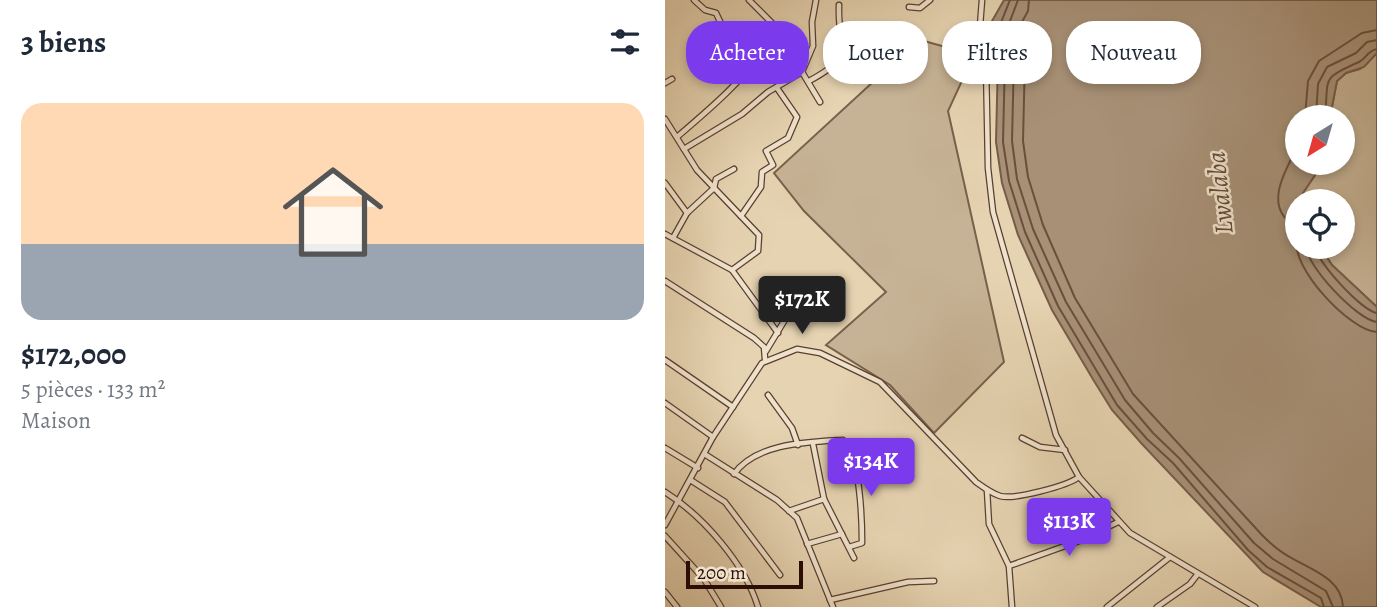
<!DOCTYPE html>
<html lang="fr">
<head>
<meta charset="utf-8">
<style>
  body { margin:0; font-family:Alegreya,serif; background:#f6f6f7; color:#1f2937; height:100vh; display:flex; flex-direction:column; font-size:26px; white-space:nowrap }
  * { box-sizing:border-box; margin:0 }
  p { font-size:23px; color:#747a83 }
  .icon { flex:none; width:38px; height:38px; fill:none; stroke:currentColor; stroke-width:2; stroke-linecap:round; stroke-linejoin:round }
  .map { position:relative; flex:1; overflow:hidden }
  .sheet { display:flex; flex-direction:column; background:#fff; width:665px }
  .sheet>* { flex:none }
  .hud { position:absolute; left:21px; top:21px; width:584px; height:63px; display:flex; gap:14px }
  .needle { width:46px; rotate:217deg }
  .fabs { position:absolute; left:620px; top:105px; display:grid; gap:14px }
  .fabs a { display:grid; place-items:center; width:70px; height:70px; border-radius:50%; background:#fff; box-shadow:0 4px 10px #0003; font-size:35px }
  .scale { position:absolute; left:21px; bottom:18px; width:117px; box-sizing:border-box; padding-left:7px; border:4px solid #2c0e04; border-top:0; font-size:19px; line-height:24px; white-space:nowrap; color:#2c0e04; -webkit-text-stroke:5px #efe2cc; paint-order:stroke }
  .price { position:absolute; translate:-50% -60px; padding:0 16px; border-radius:7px; background:#7c3aed; color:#fff; font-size:23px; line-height:46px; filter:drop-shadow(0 2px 4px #0008) }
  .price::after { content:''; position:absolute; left:50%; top:42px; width:21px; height:16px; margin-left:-10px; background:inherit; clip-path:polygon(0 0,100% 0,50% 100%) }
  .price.on { background:#222; color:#fff }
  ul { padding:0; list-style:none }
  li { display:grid; align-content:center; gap:14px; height:371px; padding:0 21px }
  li+li { border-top:2px solid #e0e1e3 }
  li span { display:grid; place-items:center; height:217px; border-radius:21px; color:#555 }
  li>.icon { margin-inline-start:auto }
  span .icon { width:126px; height:126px; fill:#fffc; stroke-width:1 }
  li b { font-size:30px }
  h2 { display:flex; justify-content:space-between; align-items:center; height:84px; padding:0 21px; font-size:30px }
  .chip { padding:0 24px; border-radius:28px; background:#fff; box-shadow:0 4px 10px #0003; font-size:24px; line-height:63px }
  .chip.on { background:#7c3aed; color:#fff }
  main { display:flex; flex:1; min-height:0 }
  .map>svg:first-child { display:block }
  .green { fill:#c6b294; stroke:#79604c; stroke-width:2 }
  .water { fill:#a79076; stroke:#765c48; stroke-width:2 }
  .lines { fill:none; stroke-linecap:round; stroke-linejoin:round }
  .shore { stroke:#6a4f3d; stroke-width:2 }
  .street-casing { stroke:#5a3f2f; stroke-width:7 }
  .street { stroke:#efe2cc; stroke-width:4.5 }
  .labels { text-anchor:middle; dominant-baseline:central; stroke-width:5; stroke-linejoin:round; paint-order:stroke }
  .water-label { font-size:26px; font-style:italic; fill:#634837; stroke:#efe2cc }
</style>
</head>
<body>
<main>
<section class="sheet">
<h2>3 biens<svg class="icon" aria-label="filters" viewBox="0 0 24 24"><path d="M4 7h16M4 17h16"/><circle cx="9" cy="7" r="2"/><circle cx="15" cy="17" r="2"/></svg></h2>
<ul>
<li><span style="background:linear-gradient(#ffd9b3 65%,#9aa5b1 0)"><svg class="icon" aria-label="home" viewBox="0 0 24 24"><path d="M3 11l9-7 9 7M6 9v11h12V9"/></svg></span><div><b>$172,000</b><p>5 pièces · 133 m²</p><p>Maison</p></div></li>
</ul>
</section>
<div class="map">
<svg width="712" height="607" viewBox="0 0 712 607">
  <rect width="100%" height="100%" fill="#e6d3b1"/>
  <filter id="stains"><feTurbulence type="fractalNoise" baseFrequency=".00286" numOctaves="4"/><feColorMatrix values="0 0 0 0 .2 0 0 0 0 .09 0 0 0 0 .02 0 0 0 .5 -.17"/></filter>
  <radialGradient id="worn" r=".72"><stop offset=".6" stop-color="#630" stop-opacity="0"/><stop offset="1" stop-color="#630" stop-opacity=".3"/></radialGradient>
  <g class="green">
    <path d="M209,27L309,55L283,111L339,362L269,433L225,385L161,345L221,292L139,211L109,173L221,70Z"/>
    <path d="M712,53V307L667,265L655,247H677V201H639L638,193L650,175L653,163H677V117H665L672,81L681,73L695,69Z"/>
  </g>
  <path class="water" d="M339,0H712V53L699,67L681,73L672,81L665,117H632V163H653L650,175L638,193L639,201H632V247H655L667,265L712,307V607H656L598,572L477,444L447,410L429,381L387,310L353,235L337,183L331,142L333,57L326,31L327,21Z"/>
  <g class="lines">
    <g class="shore">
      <path d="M345,0L333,30L340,57L338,142L344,181L360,232L393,306L452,405L482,439L508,463L583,550L602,567L656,598L659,607"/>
      <path d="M353,0L342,29L349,56L347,141L352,179L368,229L401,302L460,400L488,433L514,458L589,543L608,559L661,591L668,607"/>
      <path d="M364,0L363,11L353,29L360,56L358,141L363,177L378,225L410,298L468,394L597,535C602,540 608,546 614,550C635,567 677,574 678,607"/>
      <path d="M640,117L643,81L654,61L697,33L712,30"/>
      <path d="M651,117L653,84L662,67L691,53L702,42L712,40"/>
      <path d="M660,117C664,77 655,79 694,62C702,58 702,51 712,49"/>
      <path d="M632,148C619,172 597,210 632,226"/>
      <path d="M632,239C625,267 685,331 712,332"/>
      <path d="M641,247C642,266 692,320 712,322"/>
      <path d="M650,247C652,262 697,311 712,313"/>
    </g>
    <g class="street-casing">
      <g id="street">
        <path d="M29,0L40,10L51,13L75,64L83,71"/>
        <path d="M84,0L111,27L104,43L137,72L155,102"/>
        <path d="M317,0L315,26L321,64L323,168L328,212L391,435L414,477L465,533L590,607"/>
        <path d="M244,7L255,8L265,0"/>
        <path d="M144,81C193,55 172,50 174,5"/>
        <path d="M0,83L7,79"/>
        <path d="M0,119L32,170L94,235L93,251L67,270"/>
        <path d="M12,137C46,108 79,80 104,43"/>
        <path d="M19,149L77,114L103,92L137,72L148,46L147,22L151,0"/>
        <path d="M0,183L22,213"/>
        <path d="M76,216L96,187L97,172L108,165L101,151L123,138L132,117L112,88"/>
        <path d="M0,234L67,270L113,333"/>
        <path d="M8,238L22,213L49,188L51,179L69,169"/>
        <path d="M0,281L89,338L99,347L100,359"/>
        <path d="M101,351L121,318L138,303V295"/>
        <path d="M0,360L68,407"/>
        <path d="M103,395L127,428L133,445"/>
        <path d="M0,403L48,437"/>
        <path d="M357,438L375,447L400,450"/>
        <path d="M148,444L159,499L189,558"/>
        <path d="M0,448L33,468"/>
        <path d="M41,455L112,500L132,518L168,607"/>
        <path d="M69,474C91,443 143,442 178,440C195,453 197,520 197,543L184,547"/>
        <path d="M27,481L60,502L115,575"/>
        <path d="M322,490L324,524L344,566L347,607"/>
        <path d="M0,492C38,516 80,564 93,607"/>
        <path d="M124,511L159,499"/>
        <path d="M396,518L406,544"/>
        <path d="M0,525L48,437L97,363L132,349L155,353L215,382L311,482C318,487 326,493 335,496C349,500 402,486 414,477"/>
        <path d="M0,536L39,579L56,607"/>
        <path d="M142,544L177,534"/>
        <path d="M344,566L414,541L453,522"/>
        <path d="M0,592L12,607"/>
        <path d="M165,600L243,582L269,581"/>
        <path d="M442,607L505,557"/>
        <path d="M492,607L525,584L532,575"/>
      </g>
    </g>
    <use href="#street" class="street"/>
  </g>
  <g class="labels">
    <g class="water-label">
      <text transform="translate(555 193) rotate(-96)">Lwalaba</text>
    </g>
  </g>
  <rect width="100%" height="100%" filter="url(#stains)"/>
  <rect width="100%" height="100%" fill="url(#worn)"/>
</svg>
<div class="fabs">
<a><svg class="needle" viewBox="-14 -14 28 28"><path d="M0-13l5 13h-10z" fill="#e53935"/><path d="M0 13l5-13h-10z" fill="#747a83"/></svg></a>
<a><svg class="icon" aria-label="locate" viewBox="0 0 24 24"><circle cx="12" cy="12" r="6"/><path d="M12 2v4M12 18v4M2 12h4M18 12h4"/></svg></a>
</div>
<div class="scale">200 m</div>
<b class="price on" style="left:137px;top:336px">$172K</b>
<b class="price" style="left:206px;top:498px">$134K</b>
<b class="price" style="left:404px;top:558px">$113K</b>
<div class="hud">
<a class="chip on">Acheter</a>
<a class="chip">Louer</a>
<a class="chip">Filtres</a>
<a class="chip">Nouveau</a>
</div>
</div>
</main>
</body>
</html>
